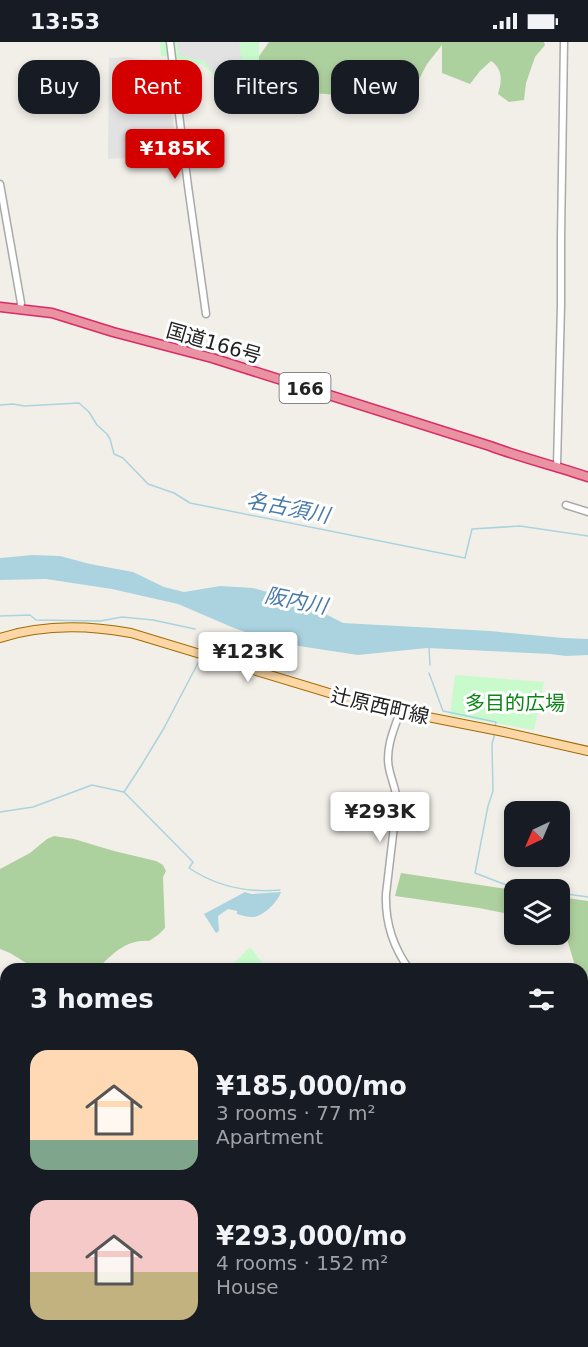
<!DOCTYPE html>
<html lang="en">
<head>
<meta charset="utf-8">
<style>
  body { margin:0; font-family:"DejaVu Sans","Noto Sans JP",sans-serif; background:#242831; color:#f1f3f6; height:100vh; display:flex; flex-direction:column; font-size:22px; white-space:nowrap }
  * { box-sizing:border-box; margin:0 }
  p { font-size:20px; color:#9ea1a6 }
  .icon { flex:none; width:33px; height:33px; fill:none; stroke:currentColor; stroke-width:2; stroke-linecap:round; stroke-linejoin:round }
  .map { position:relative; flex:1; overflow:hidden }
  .panel { position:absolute; left:0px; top:921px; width:588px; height:384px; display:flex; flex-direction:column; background:#171b24; border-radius:18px 18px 0 0; box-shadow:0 3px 9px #0003 }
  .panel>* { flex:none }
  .banner { position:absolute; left:18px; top:18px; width:552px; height:54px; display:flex; gap:12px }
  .needle { width:39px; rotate:224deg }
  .fabs { position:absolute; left:504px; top:759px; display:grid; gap:12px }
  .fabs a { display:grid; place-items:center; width:66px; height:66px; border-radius:12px; background:#171b24; box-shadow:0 3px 9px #0003; font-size:30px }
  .price { position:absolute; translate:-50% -51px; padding:0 14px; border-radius:6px; background:#fff; color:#222; font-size:20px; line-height:39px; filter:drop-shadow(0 2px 3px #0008) }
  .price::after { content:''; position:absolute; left:50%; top:36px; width:18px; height:14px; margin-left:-9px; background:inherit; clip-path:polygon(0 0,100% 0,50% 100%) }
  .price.active { background:#d40000; color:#fff }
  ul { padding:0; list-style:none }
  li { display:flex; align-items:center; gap:18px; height:150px; padding:0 30px }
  li span { display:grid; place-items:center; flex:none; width:168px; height:120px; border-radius:18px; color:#555 }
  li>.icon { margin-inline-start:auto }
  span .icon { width:72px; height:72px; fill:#fffc; stroke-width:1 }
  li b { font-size:26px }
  h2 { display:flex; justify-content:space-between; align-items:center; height:72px; padding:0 30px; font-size:26px }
  .tag { padding:0 21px; border-radius:18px; background:#171b24; box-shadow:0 3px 9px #0003; font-size:21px; line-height:54px }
  .tag.active { background:#d40000; color:#fff }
  .status { display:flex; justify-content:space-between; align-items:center; height:42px; padding:0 30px; background:#171b24; direction:ltr }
  .status svg { height:16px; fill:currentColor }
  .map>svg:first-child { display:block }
  .farmland { fill:#eef0d5 }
  .forest { fill:#add19e }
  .park { fill:#c8facc }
  .parking { fill:#e2e2e2 }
  .water { fill:#aad3df }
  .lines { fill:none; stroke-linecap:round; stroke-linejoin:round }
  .stream { stroke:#aad3df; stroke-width:1.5 }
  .minor-casing { stroke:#a9a9a9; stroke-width:9 }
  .major-casing { stroke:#a06b00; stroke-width:10 }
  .highway-casing { stroke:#dc2a67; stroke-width:11 }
  .minor { stroke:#fff; stroke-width:6 }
  .major { stroke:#fcd6a4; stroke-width:8 }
  .highway { stroke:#e892a2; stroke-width:8 }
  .labels { text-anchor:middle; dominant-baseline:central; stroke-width:6; stroke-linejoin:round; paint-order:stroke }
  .shield { fill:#fff; stroke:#646464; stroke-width:1.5 }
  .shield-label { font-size:18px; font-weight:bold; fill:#222 }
  .street-label { font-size:20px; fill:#222; stroke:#fff }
  .park-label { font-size:20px; fill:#0c8416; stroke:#fff }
  .water-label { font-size:21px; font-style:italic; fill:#4a7aab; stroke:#fff }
</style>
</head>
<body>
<div class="status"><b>13:53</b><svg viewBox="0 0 49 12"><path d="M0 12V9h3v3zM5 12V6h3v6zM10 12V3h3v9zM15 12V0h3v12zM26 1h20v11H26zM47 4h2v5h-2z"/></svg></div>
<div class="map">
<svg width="588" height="1305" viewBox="0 0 588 1305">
  <rect width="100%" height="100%" fill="#f2efe9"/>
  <path class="farmland" d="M6,1180V1299H193V1305H0V1182Z"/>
  <g class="forest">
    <path d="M269,0H544L545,3L535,15L526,41L524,58L509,60L498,52C502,39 503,27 491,19L480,29L470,42L442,31V3L427,22L416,43L385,44L368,50L339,53L256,47L247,31Z"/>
    <path d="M54,794L74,797L114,809L156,819L163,823L166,829L163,835L165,886L158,893L149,899C126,897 113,912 97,927H36L10,911L0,907V827L30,811L47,797Z"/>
    <path d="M401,831L514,848V873L479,866L395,854Z"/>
    <path d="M560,855L588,859V967L582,947V927H576L567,897L560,892Z"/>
    <path d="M588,984V1227L582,1230V990Z"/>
  </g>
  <g class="park">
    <path d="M160,0H259V40L245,49L223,41L203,23L172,15L161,14Z"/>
    <path d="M455,633L544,640L534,688L450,673Z"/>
    <path d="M250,905L267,927H237L233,922Z"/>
  </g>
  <g class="parking">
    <path d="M177,0H242L239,3L245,38L238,41L219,35L203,19L179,13Z"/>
    <path d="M125,15L164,20L178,112L108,117L109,16Z"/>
    <path d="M227,296L229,307L245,306L246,300H255L259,327L224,317L218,310V298Z"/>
  </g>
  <g class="water">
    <path d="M33,513L60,514L90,522L133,530L164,545L184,550L220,544L253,546L296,558L314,566L343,581L490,589L563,596L588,597V613L566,614L550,612L427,606L358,613L299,604L268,598L234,586L178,562L112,547L46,537L0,538V516Z"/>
    <path d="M245,850L251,852L281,850C278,860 263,875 252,875C247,875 241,873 237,872V869L228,867L218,874L219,889L216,891L204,872Z"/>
  </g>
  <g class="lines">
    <g class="stream">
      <path d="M0,363L13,362L24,364L79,361L89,370L97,383L107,392L110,397L114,412L123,416L148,442L174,451L190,461L465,516L472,487L520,484L588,494"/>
      <path d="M0,574L30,573L36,578L100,579L122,575L153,578L195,587"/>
      <path d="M429,606L430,623"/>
      <path d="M429,631L443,669L496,680L495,686"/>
      <path d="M495,691L492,702L493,749L488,764L475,831L517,847L524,848"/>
      <path d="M124,750L141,724L164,686L198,621"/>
      <path d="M0,770L33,765L92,743L124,750L193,820L189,826C216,844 248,851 280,848"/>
      <path d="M560,851L588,855"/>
    </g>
    <g class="minor-casing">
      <g id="minor">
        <path d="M170,0L188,144L206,272"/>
        <path d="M0,142L21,261L20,266"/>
        <path d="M557,424L561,263V195L564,0"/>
        <path d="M566,463L588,470"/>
        <path d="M400,670C394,687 385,707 389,726C391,737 396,747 397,759L386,852C385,879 393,905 409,927"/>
        <path d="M0,1133L6,1132"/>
        <path d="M425,1299L429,1305"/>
      </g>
    </g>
    <g class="major-casing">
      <path id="major" d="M0,596C42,582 87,583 131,591L372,664L504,690L588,709"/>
    </g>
    <g class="highway-casing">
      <path id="highway" d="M0,265L52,271L113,290L212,316L490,404C522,416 556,424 588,435"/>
    </g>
    <use href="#minor" class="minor"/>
    <use href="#major" class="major"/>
    <use href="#highway" class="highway"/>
  </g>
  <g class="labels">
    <rect class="shield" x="279.5" y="331" width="51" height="30" rx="4.5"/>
    <g class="shield-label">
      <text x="305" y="346">166</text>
    </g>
    <g class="street-label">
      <text transform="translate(214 301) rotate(16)">国道166号</text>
      <text transform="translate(380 664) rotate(13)">辻原西町線</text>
    </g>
    <g class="park-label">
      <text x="515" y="661">多目的広場</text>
    </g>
    <g class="water-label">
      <text transform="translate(288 466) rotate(11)">名古須川</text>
      <text transform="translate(296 559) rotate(11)">阪内川</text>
    </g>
  </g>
</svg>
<div class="fabs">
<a><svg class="needle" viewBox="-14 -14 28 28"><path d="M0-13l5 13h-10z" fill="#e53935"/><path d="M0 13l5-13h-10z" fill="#9ea1a6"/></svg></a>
<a><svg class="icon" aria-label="layers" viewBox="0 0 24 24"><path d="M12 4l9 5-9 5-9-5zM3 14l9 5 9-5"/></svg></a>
</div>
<b class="price active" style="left:175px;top:138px">¥185K</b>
<b class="price" style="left:248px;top:641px">¥123K</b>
<b class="price" style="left:380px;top:801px">¥293K</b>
<div class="banner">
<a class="tag">Buy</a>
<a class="tag active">Rent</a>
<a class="tag">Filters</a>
<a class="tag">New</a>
</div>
<section class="panel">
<h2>3 homes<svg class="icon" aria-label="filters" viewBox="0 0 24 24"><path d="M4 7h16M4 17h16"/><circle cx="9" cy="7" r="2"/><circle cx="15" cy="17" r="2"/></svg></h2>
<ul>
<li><span style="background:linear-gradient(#ffd9b3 75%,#7fa58c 0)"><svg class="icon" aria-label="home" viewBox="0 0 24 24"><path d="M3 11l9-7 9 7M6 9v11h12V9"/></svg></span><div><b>¥185,000/mo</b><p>3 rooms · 77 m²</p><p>Apartment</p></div></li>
<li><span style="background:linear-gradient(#f6c9c9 60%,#c2b280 0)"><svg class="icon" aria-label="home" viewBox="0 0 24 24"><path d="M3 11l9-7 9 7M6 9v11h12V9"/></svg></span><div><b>¥293,000/mo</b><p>4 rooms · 152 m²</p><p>House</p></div></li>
</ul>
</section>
</div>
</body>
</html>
